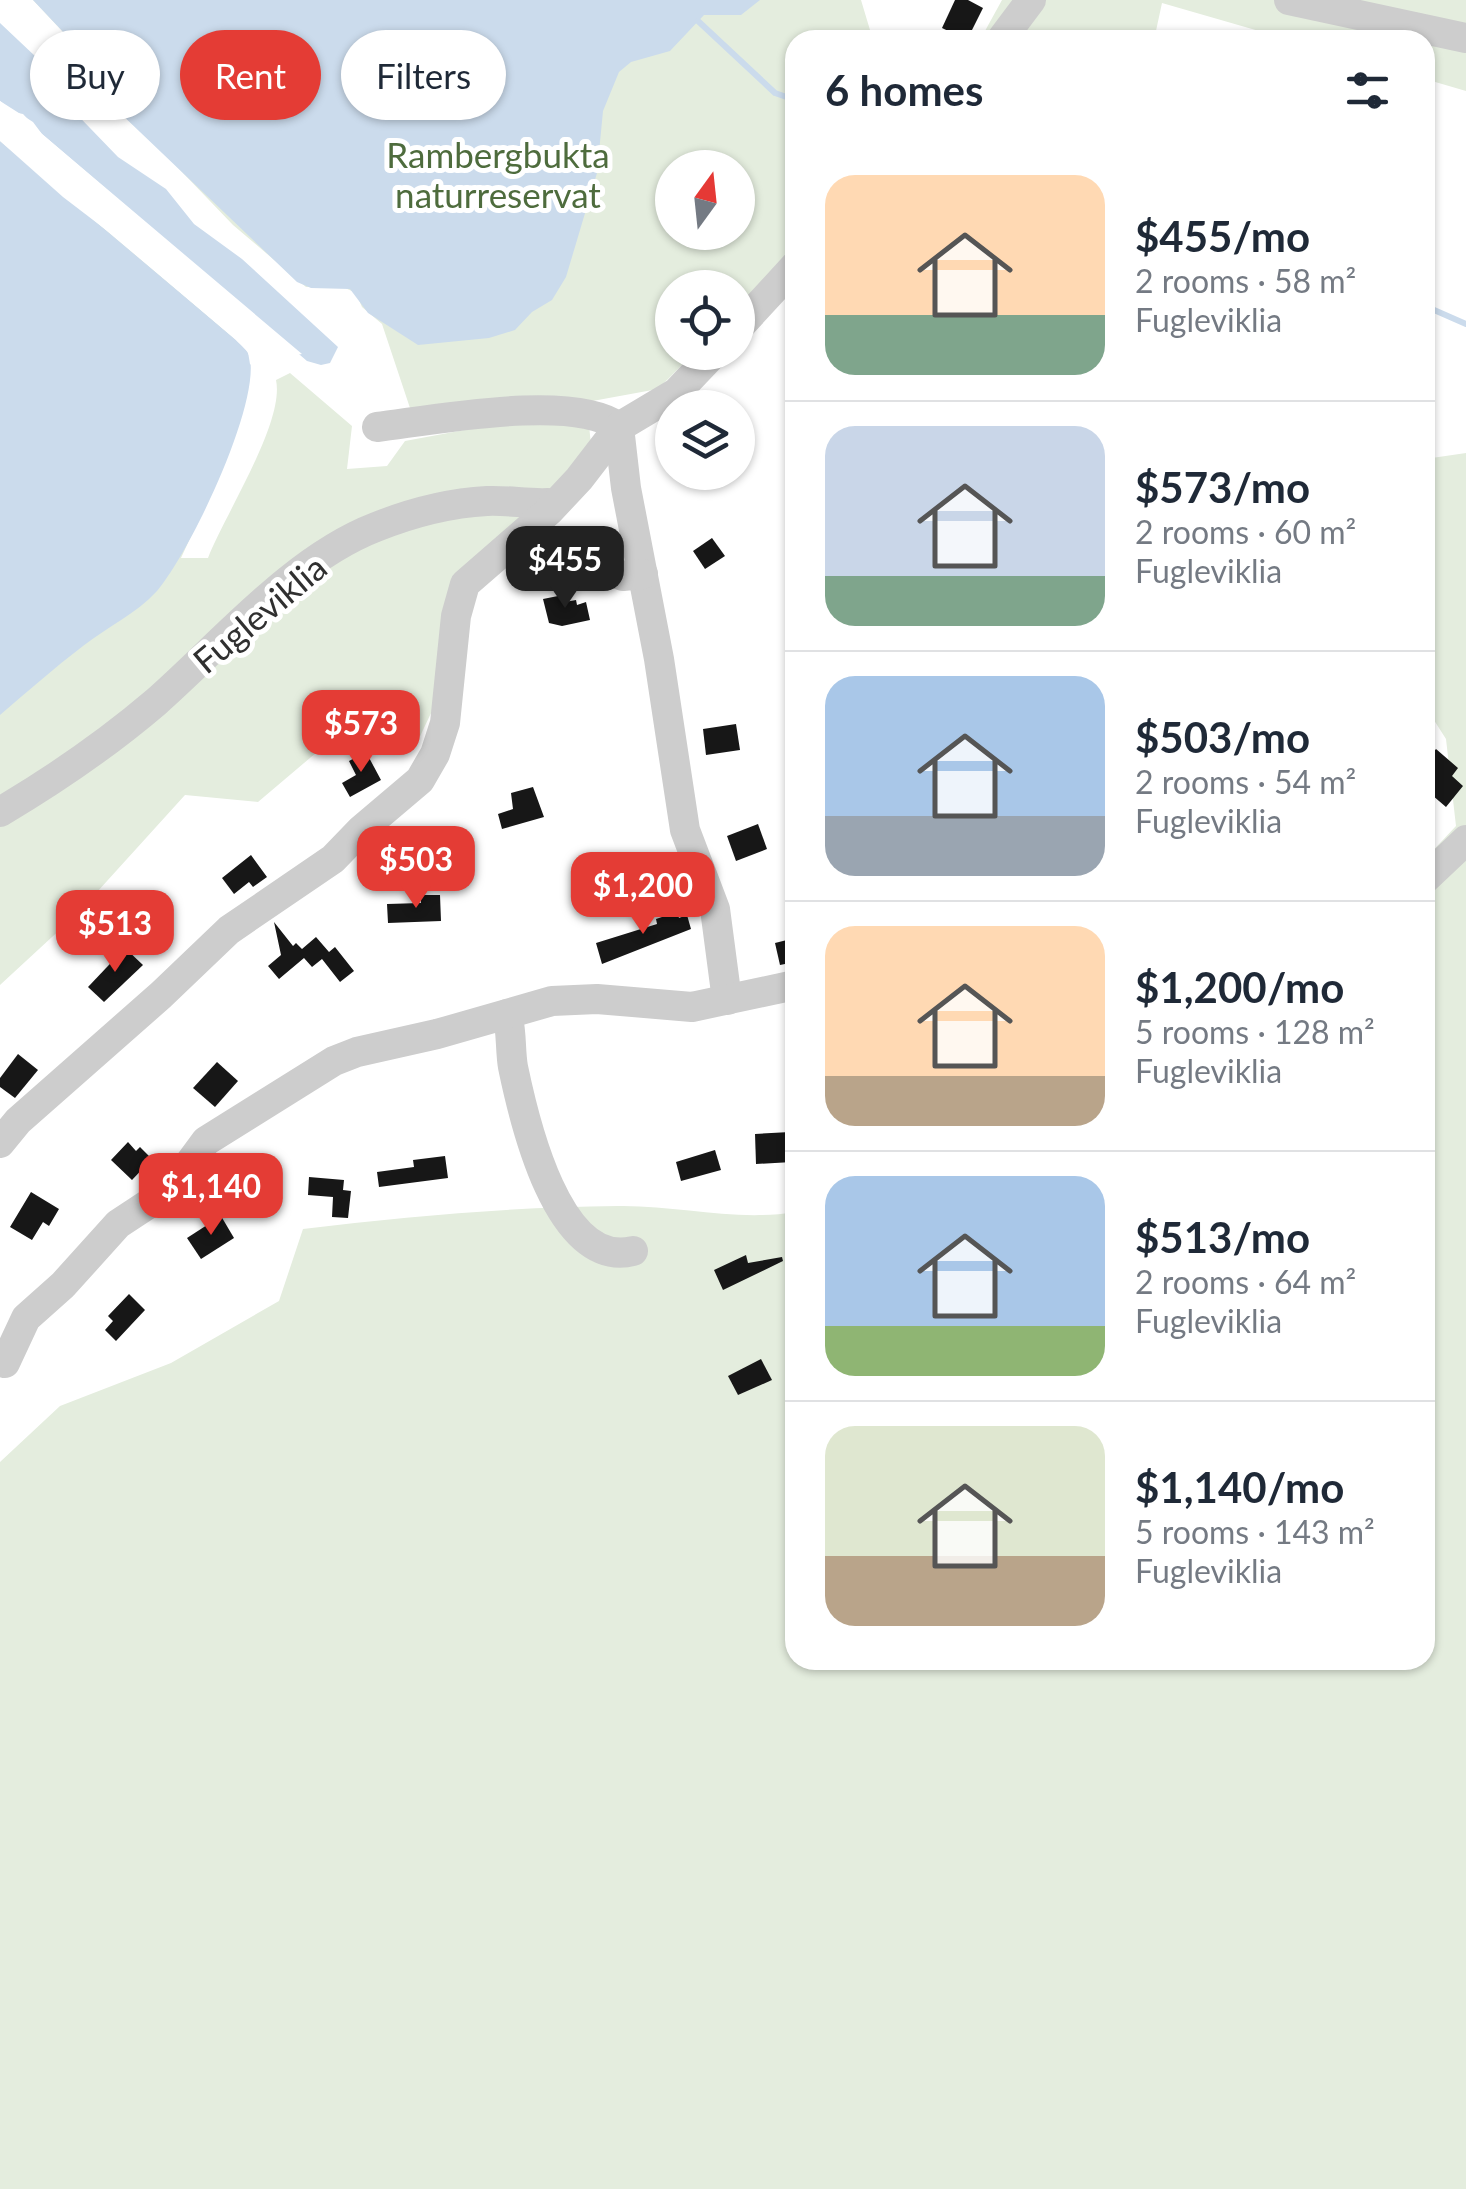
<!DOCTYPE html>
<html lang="en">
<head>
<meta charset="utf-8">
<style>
  body { margin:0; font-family:Lato,sans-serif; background:#f6f6f7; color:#1f2937; height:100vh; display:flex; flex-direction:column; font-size:38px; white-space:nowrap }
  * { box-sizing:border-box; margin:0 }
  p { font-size:32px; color:#747a83 }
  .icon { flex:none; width:55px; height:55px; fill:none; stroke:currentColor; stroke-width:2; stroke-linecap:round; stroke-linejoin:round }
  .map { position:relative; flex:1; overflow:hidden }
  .sheet { position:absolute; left:785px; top:30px; width:650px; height:1640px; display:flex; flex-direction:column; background:#fff; border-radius:30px; box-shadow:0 2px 8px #0004 }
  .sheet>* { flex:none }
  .guide { position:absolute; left:30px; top:30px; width:605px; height:90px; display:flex; gap:20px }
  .needle { width:65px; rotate:15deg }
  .buttons { position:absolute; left:655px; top:150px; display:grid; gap:20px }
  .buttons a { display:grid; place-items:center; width:100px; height:100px; border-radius:50%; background:#fff; box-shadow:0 2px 8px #0004; font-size:50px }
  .price { position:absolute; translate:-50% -85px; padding:0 22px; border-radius:20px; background:#e43c35; color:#fff; font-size:32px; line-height:65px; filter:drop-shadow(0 2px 5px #0008) }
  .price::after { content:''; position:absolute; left:50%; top:60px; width:30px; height:22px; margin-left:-15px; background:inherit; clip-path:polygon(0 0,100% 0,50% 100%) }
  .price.on { background:#222; color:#fff }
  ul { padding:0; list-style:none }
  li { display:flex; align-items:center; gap:30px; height:250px; padding:0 40px }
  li+li { border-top:2px solid #e0e1e3 }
  li span { display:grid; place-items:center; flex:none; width:280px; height:200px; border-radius:30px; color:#555 }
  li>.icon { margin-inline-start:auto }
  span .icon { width:120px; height:120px; fill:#fffc; stroke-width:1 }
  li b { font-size:42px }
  h2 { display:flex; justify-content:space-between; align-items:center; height:120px; padding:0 40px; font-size:42px }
  .tag { padding:0 35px; border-radius:45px; background:#fff; box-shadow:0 2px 8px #0004; font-size:35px; line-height:90px }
  .tag.on { background:#e43c35; color:#fff }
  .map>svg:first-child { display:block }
  .green { fill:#e4edde; fill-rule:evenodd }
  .water { fill:#cbdbec }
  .pier { fill:#fff }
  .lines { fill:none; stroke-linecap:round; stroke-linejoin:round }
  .stream { stroke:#cbdbec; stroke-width:6 }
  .building { fill:#171717 }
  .minor { stroke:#cdcdcd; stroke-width:30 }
  .labels { text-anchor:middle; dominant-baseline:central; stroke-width:10; stroke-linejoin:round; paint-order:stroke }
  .park-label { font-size:35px; fill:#4e6c3d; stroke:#fff }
  .street-label { font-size:35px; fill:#303030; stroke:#fff }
</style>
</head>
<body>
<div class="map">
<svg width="1466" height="2189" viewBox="0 0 1466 2189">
  <rect width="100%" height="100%" fill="#fff"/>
  <g class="green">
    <path d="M33,0H861L873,40H795V250L738,308V288H672V352L694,353L658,389L587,402L410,408L382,324L362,307L356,293L343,287H306L233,225L159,148L118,111L65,34ZM672,168H738V232H672Z"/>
    <path d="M1002,0H1466V91L1425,79V40H1290L1162,3L1154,40H980Z"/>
    <path d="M0,141L236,340L247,396L221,471L181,558H208C225,514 285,422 276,380L290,373L352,426L347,469L387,466L405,441L523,419L589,426L592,453L450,585L441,692L414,749L343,730L258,802L185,795L78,913L0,985Z"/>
    <path d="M1466,453V2189H0V1462L60,1406L171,1363L279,1301L303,1229C408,1216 513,1207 618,1206C678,1205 736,1222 795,1212V1660H1425V859L1456,826L1446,739L1425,706V459Z"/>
  </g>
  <g class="water">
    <path d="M33,0H760L741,15H704L670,51L631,62L619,72L603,111L597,173L566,277L552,300L532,312L515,330L489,338L418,345L368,313L350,289L311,288L297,282L118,111L65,34Z"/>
    <path d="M0,23L36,57L61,98L118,157L166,189L194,224L242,259L338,347L330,363L321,365L307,361L42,134L33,122L0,101Z"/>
    <path d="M0,141L236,340C241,345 248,350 250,358C259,408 190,552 157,591C136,614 107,627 83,646C54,668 27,692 0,715Z"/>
  </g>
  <g class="pier">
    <path d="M0,101L13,112L23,114L42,134L302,354L296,355L237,308L39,138L21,118L10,116L0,108Z"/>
    <path d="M0,136L239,336L252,349L254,367L250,364L248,352L236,340L114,236L63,197L0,141Z"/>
  </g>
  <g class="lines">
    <g class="stream">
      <path d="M698,21L775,93L795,100"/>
      <path d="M1425,306L1466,324"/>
    </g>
  </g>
  <g class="building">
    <path d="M955,0H968L983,8L967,40L942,28Z"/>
    <path d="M712,538L725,556L705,569L693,551Z"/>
    <path d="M563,595L565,602L576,600L577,605L586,602L590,620L562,626L549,623L543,599Z"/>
    <path d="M736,724L740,750L706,755L703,729Z"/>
    <path d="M1436,749L1458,768L1452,776L1463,786L1446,807L1425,789V762Z"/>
    <path d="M366,752L381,780L350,797L342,783L356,775L349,761Z"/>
    <path d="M533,787L544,817L502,829L498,814L513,809L511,793Z"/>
    <path d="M758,824L767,849L736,861L727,836Z"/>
    <path d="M251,855L267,877L253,887L249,882L234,894L222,878Z"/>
    <path d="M421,895H440L441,921L388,923L387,904L421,903Z"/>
    <path d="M677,912L679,918L687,915L691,929L602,964L596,943L657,924L656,919Z"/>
    <path d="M274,922L293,946L296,943L302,949L316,937L329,952L335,947L354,971L340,982L322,959L312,967L304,958L279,979L268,966L281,955Z"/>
    <path d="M795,938V962L780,965L775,943Z"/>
    <path d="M125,948L143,965L104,1002L88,987Z"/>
    <path d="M18,1054L38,1070L15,1098L0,1087V1078Z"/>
    <path d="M217,1062L238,1081L215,1107L193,1088Z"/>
    <path d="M790,1132L792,1162L756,1164L755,1134Z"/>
    <path d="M128,1142L136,1151L140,1147L152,1159L132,1180L111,1160Z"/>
    <path d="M715,1150L721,1170L681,1181L676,1162Z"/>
    <path d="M445,1156L448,1178L379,1187L377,1172L414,1167L413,1160Z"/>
    <path d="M309,1177L344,1180L343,1190L351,1191L348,1218L332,1217L333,1197L308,1195Z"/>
    <path d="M31,1192L59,1209L49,1226L43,1222L32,1240L10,1227Z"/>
    <path d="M221,1216L234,1238L201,1259L187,1238Z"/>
    <path d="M746,1255L748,1263L782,1257L783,1261L723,1290L714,1270Z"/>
    <path d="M129,1294L145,1310L116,1341L105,1330L113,1321L108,1316Z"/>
    <path d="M761,1359L772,1380L738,1395L728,1376Z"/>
  </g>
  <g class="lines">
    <g class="minor">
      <path d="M1289,0L1466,38"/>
      <path d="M1001,40L1031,0"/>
      <path d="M738,328L795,266"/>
      <path d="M377,427C434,420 574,393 619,427L626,488L659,659L685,830L715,909L727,1000"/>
      <path d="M530,528L545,546L623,576L643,574"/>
      <path d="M0,812C54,780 108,743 156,702C222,644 293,559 376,527C411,513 450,503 487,501C507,500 528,504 548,503L553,506"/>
      <path d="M1425,879L1466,840"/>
      <path d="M507,1014C512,1030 510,1050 513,1067C524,1120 558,1270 633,1251"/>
      <path d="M0,1143L18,1121L161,995L229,930L333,859L361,830L420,780L435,754L445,723L456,616L465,584L549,511L579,479L619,427L676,393L715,352"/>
      <path d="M5,1363L26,1318L63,1285L118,1224L153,1201L178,1179L206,1141L334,1061L357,1052L437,1034L552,1001L597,999L692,1007L795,985"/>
    </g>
  </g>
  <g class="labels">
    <g class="park-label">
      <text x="498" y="154">Rambergbukta<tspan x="498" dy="40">naturreservat</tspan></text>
    </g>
    <g class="street-label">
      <text transform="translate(259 613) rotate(-40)">Fugleviklia</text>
    </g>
  </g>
</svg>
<div class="buttons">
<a><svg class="needle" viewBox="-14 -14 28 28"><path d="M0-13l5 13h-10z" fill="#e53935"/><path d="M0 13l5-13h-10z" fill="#747a83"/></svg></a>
<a><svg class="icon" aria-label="locate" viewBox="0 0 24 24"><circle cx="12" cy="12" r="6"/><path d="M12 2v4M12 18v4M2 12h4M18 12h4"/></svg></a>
<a><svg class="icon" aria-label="layers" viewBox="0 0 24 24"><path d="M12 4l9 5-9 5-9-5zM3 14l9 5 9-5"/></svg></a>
</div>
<b class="price on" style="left:565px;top:611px">$455</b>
<b class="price" style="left:361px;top:775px">$573</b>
<b class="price" style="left:416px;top:911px">$503</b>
<b class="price" style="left:643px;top:937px">$1,200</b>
<b class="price" style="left:115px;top:975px">$513</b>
<b class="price" style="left:211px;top:1238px">$1,140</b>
<div class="guide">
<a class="tag">Buy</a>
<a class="tag on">Rent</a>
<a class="tag">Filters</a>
</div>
<section class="sheet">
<h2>6 homes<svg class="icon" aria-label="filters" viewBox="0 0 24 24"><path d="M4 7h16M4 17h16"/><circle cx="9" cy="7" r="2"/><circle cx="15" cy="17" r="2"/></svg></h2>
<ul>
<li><span style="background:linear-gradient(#ffd9b3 70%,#7fa58c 0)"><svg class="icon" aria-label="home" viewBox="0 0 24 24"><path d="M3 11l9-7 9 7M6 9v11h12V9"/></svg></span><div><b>$455/mo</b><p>2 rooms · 58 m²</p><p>Fugleviklia</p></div></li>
<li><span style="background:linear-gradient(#c9d6e8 75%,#7fa58c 0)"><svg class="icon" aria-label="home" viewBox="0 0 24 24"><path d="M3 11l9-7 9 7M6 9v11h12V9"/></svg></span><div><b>$573/mo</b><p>2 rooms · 60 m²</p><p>Fugleviklia</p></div></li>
<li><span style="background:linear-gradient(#a9c7e8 70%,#9aa5b1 0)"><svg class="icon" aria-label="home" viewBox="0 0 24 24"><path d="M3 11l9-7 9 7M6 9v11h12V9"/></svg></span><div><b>$503/mo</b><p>2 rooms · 54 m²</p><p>Fugleviklia</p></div></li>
<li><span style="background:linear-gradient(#ffd9b3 75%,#b9a48a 0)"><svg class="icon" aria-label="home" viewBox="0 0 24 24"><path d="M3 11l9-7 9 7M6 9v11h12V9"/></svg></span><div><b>$1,200/mo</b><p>5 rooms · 128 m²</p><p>Fugleviklia</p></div></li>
<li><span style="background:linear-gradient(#a9c7e8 75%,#8fb573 0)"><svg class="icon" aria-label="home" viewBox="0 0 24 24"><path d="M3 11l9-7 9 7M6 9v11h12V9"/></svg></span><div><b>$513/mo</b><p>2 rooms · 64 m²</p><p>Fugleviklia</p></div></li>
<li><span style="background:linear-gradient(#dfe7d0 65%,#b9a48a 0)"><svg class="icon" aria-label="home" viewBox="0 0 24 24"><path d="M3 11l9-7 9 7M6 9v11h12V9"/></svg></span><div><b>$1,140/mo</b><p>5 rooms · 143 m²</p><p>Fugleviklia</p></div></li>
</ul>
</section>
</div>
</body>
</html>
